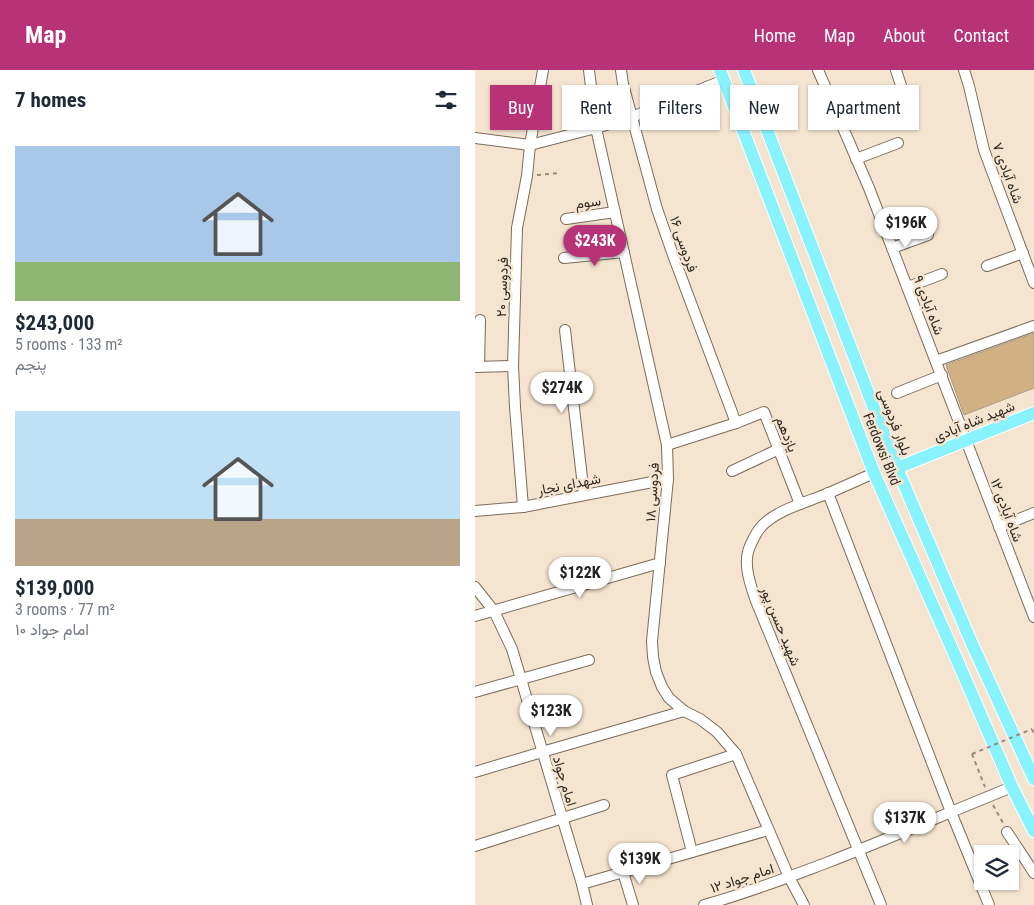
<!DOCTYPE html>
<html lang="en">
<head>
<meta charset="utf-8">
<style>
  body { margin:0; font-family:"Roboto Condensed",Vazirmatn,sans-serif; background:#f2f2f3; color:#1f2937; height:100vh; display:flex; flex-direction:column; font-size:19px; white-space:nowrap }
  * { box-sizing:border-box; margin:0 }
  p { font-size:16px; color:#747a83 }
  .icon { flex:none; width:28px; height:28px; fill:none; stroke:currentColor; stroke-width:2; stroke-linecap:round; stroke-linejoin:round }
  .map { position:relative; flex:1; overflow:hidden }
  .drawer { display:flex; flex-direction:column; background:#fff; width:475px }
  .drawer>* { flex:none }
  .banner { position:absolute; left:15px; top:15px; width:469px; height:45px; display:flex; gap:10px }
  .fabs { position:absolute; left:499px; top:775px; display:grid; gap:10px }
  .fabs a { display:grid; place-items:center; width:45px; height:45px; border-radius:0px; background:#fff; box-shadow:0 1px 4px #0004; font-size:25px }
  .price { position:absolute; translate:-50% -42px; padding:0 11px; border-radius:18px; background:#fff; color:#222; font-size:16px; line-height:32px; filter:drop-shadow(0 1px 2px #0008) }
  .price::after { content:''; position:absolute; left:50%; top:30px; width:15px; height:11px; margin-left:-8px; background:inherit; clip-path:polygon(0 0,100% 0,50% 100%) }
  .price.selected { background:#b73277; color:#fff }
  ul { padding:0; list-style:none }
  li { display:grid; align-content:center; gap:10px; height:265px; padding:0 15px }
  li span { display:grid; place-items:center; height:155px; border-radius:0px; color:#555 }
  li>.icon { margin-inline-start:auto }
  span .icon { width:90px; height:90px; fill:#fffc; stroke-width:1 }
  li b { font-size:21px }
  h2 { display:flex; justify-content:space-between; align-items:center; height:60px; padding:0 15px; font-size:21px }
  .pill { padding:0 18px; border-radius:0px; background:#fff; box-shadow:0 1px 4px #0004; font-size:18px; line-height:45px }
  .pill.selected { background:#b73277; color:#fff }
  header { display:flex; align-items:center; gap:30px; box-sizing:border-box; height:70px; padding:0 25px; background:#b73277; color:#fff }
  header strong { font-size:24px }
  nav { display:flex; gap:28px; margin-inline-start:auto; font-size:18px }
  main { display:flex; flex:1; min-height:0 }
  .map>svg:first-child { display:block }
  .building { fill:#d1b084; stroke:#ac9d89 }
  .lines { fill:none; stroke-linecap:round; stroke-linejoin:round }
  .minor-casing { stroke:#7b6c5a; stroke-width:12 }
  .major-casing { stroke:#fff; stroke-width:14 }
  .path { stroke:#978b7d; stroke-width:2; stroke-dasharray:4 4; stroke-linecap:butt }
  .minor { stroke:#fff; stroke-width:10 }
  .major { stroke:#89f3fd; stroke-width:12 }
  .path-bridge { stroke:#978b7d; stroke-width:2; stroke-dasharray:4 4; stroke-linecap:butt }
  .labels { text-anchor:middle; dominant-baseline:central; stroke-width:5; stroke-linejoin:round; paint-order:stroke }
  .street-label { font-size:14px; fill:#2e2821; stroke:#f5e5d0 }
</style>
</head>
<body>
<header>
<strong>Map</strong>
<nav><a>Home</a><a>Map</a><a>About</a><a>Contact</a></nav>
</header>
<main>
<section class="drawer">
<h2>7 homes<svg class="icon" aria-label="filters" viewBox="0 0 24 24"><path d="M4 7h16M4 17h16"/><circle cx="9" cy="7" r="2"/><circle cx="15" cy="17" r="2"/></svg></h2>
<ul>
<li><span style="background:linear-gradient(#a9c7e8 75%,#8fb573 0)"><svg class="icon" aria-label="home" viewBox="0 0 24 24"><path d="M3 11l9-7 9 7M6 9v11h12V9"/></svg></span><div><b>$243,000</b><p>5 rooms · 133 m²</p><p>پنجم</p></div></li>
<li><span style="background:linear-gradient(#bfe0f5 70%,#b9a48a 0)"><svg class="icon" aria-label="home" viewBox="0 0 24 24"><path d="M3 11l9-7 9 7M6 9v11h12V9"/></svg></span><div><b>$139,000</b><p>3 rooms · 77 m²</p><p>امام جواد ۱۰</p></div></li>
</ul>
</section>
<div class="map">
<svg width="559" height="835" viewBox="0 0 559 835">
  <rect width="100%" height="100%" fill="#f5e5d0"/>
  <path class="building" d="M559,263V318L489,345L471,295Z"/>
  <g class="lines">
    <g class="minor-casing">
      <g id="minor">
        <path d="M114,0L121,58L192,375L193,409L177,571L178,587L181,602L187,617L194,628L209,641L225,649L242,662L261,684L314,807L329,835"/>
        <path d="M146,0L148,14L182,139L198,185L261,353"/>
        <path d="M343,0L394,118L559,547"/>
        <path d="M421,0L430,28"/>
        <path d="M489,0L494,16L509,80L559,213"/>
        <path d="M0,68L55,75L121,58L157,47L249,10"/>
        <path d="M381,89L423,73"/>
        <path d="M91,149L140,142"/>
        <path d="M417,178L453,165"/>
        <path d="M89,188L149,182"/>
        <path d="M512,196L548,183"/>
        <path d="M433,217L467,204"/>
        <path d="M90,260L109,425"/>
        <path d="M461,291L559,256"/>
        <path d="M0,297L38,296"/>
        <path d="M4,297L5,250"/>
        <path d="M422,323L467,305"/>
        <path d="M192,375L261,353L289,342L325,434"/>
        <path d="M257,401L304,379"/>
        <path d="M399,403C383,410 366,418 349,425C329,433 299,441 285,458C281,463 274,477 273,482C269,498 276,516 281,531L406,835"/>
        <path d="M353,423L476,742L514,835"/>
        <path d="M48,437L40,337L38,296L42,158L52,106L55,75L68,0"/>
        <path d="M0,441L48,437L193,409"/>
        <path d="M524,457L559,443"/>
        <path d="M0,517L19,541L37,579L107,814L112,835"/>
        <path d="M0,546L185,493"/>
        <path d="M0,622L114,590"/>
        <path d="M0,702L67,682L209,641"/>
        <path d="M532,762L559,803"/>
        <path d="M0,776L129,735"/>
        <path d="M217,782L197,705L261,684"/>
        <path d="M148,802L158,835"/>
        <path d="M107,814L293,760"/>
        <path d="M229,835C270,824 311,808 351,793C413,769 475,742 537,717"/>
      </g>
    </g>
    <g class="major-casing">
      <g id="major">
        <path d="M245,0L399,403L479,583L537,717L559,761"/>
        <path d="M269,0L422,398L498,576L559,709"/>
        <path d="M422,398L559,343"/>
      </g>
    </g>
    <g class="path">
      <path d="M62,105L84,103"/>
      <path d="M557,659L559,664"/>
      <path d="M497,684L510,717"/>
      <path d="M518,735L528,753"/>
    </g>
    <use href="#minor" class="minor"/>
    <use href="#major" class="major"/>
    <path class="path-bridge" d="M497,684L557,659"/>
  </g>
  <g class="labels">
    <g class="street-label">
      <text transform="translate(533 103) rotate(70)">شاه آبادی ۷</text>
      <text transform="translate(113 132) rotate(-8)">سوم</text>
      <text transform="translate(209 174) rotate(71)">فردوسی ۱۶</text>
      <text transform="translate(27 217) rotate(-88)">فردوسی ۲۰</text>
      <text transform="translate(454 235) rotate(69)">شاه آبادی ۹</text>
      <text transform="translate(499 351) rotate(-22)">شهید شاه آبادی</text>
      <text transform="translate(420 352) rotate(69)">بلوار فردوسی</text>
      <text transform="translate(312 364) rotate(68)">یازدهم</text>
      <text transform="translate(407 379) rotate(68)">Ferdowsi Blvd</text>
      <text transform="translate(94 414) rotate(-11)">شهدای نجار</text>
      <text transform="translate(177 422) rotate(-86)">فردوسی ۱۸</text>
      <text transform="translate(532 440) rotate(69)">شاه آبادی ۱۲</text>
      <text transform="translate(306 556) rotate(68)">شهید حسن پور</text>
      <text transform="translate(90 711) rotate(73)">امام جواد</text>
      <text transform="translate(267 808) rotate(-18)">امام جواد ۱۲</text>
    </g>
  </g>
</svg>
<div class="fabs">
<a><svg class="icon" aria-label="layers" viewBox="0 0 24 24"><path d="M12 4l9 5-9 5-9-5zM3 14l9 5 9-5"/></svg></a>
</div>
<b class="price" style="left:431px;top:179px">$196K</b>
<b class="price selected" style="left:120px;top:197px">$243K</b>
<b class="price" style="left:87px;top:344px">$274K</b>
<b class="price" style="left:105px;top:529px">$122K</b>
<b class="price" style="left:76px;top:667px">$123K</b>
<b class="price" style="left:430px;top:774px">$137K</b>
<b class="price" style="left:165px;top:815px">$139K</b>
<div class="banner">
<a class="pill selected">Buy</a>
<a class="pill">Rent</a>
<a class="pill">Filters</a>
<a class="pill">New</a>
<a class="pill">Apartment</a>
</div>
</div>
</main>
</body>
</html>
